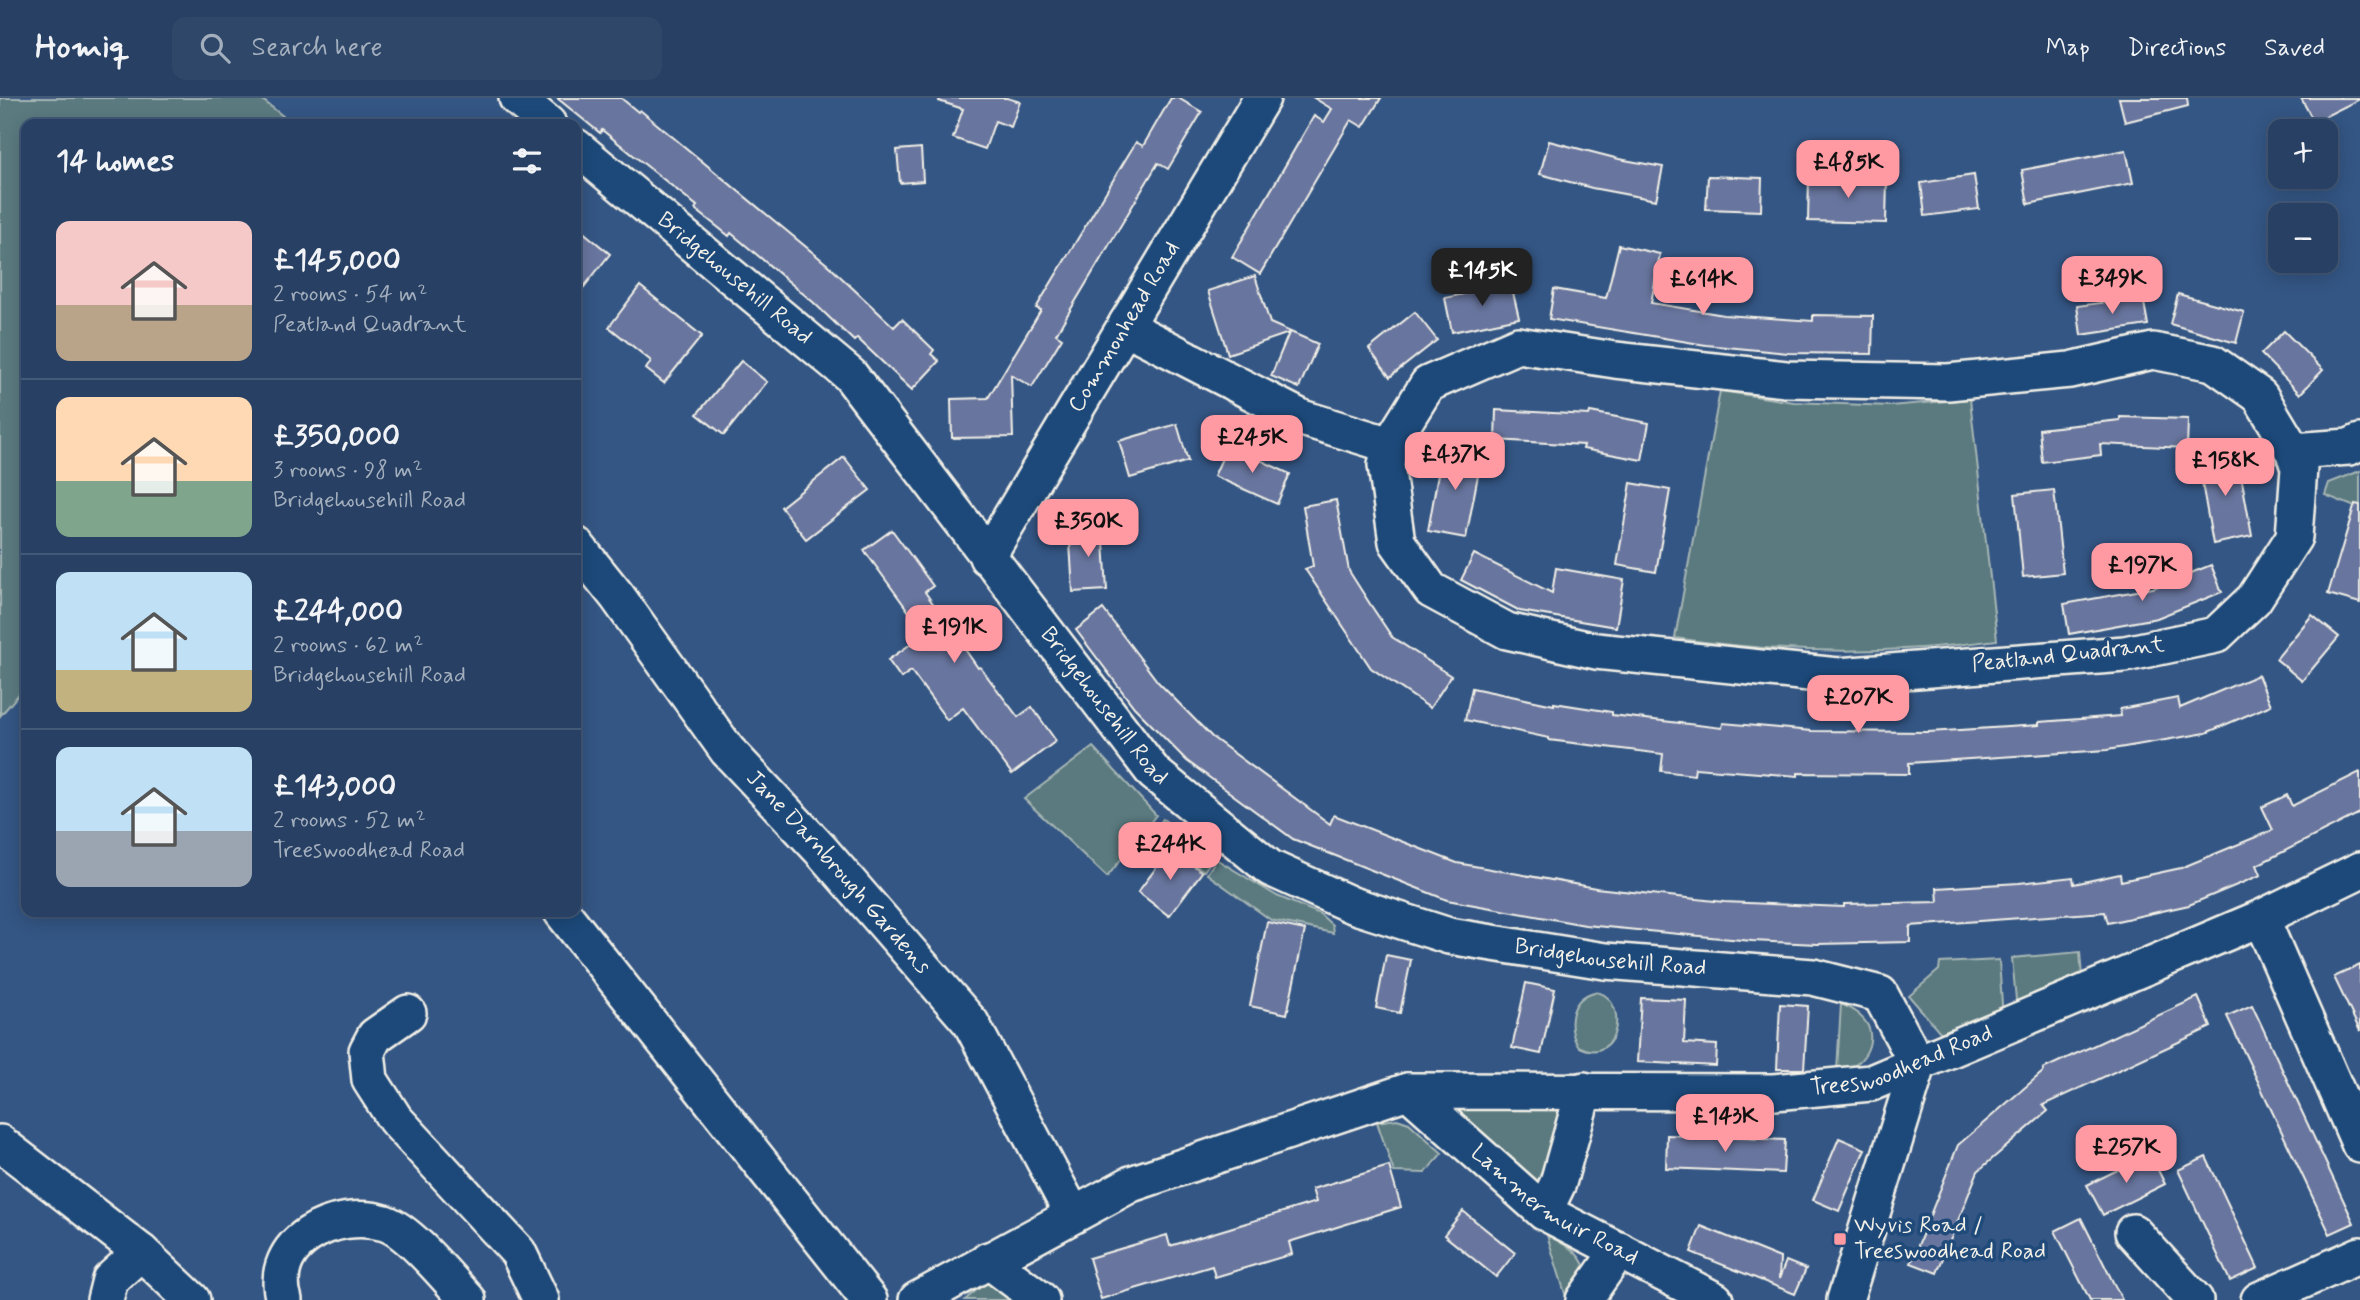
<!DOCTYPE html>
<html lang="en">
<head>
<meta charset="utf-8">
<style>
  body { margin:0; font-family:Mynerve,sans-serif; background:#2f4769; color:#f1f3f6; height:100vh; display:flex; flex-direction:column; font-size:26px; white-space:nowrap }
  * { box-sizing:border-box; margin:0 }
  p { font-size:23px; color:#a4afbe }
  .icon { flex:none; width:38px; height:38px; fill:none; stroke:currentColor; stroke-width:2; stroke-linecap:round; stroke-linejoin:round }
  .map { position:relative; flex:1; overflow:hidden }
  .drawer { position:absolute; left:21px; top:21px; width:560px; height:798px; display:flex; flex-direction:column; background:#274063; border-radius:14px; box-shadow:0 4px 18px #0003,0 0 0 2px #435978 }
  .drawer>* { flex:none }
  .fabs { position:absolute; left:2268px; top:21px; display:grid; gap:14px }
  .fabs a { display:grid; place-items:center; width:70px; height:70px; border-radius:14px; background:#274063; box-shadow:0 4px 18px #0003,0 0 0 2px #435978; font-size:35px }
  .price { position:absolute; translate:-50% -60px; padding:0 16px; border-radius:14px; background:#ff9aa2; color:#111; font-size:23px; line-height:46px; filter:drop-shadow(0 2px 4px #0008) }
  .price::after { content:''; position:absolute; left:50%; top:42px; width:21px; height:16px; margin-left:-10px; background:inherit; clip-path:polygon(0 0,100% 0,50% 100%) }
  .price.current { background:#222; color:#fff }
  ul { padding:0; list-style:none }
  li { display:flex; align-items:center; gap:21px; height:175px; padding:0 35px }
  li+li { border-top:2px solid #435978 }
  li span { display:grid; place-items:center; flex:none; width:196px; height:140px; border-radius:14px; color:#555 }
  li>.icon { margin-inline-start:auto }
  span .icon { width:84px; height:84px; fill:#fffc; stroke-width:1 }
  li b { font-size:30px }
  h2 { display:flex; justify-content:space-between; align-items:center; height:84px; padding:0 35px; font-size:30px }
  header { display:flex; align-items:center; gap:42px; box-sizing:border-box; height:98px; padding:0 35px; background:#274063; border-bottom:2px solid #435978 }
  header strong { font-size:33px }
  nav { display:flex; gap:38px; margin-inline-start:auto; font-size:24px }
  .search { width:490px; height:63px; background:#2f4769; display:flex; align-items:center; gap:18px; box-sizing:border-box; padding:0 24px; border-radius:14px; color:#a4afbe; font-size:26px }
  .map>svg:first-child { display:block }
  .green { fill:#5a7a7f; stroke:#a7b6b4; stroke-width:2 }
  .building { fill:#68749e; stroke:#f4f1e8; stroke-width:2 }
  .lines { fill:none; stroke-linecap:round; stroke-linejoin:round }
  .minor-casing { stroke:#f4f1e8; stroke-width:40 }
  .minor { stroke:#1f4a7a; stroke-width:35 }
  .poi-dot { fill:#ff9aa2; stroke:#1f4a7a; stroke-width:2.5 }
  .labels { text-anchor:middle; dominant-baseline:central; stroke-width:7; stroke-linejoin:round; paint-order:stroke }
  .street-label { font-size:23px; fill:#f4f1e8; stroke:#1f4a7a }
  .poi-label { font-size:23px; fill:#f4f1e8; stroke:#1f4a7a; text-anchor:start }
</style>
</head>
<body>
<header>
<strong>Homiq</strong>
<div class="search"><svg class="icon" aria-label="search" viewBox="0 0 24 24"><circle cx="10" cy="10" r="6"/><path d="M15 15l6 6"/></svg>Search here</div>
<nav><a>Map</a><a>Directions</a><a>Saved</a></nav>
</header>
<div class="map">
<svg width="2360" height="1202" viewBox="0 0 2360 1202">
  <rect width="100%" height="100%" fill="#345684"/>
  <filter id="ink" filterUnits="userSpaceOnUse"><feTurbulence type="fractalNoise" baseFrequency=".0143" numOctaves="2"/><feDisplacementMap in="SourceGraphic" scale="14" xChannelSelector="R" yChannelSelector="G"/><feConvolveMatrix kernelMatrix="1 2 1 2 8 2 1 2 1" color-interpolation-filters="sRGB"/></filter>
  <g filter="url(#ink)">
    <g class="green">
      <path d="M0,0H260L293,26H26V588L0,618Z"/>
      <path d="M1720,293L1794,304L1890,308L1970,301L1997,542C1891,557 1781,556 1675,540Z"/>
      <path d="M2360,373V411L2325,397L2329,385Z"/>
      <path d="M1093,649L1156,717L1107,779L1024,701Z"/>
      <path d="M1163,721L1214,759L1204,773L1153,734Z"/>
      <path d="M1216,761L1277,798L1320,816L1332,827L1333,835L1271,822L1207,776Z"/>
      <path d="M2080,854L2083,891L2017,912L2012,860Z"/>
      <path d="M1999,862L2003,921L1963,945L1940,934L1909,898L1939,872L1940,865Z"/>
      <path d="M1594,894C1629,895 1622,971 1578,948C1567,929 1569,901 1594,894Z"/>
      <path d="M1841,906C1851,910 1863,918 1868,928C1877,948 1858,974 1837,972Z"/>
      <path d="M1560,1004L1564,1012L1543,1082L1530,1084L1454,1015L1458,1009Z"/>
      <path d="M1397,1021L1409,1025L1442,1055L1425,1075L1394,1074L1377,1024Z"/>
      <path d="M1547,1137C1566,1147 1586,1156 1586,1179L1567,1202Z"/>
      <path d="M993,1178L1017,1202H965Z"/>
    </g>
    <g class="building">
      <path d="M557,0H621L638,14L640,12L828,167L894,229L902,221L934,252L931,256L939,263L912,292L857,240L854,243L813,204L731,135L729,138L695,111L697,108L648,69L602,32L600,35Z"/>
      <path d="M940,0H1007L1020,4L1011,29L995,23L985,51L953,40L963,11L939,3Z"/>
      <path d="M1171,0H1178L1202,14L1168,71L1158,65L1056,236L1062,240L1032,289L1011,277L1013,339L952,340L951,301L988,300L1041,212L1036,210L1136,44L1143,48Z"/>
      <path d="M1314,0H1381L1363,29L1351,22L1260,176L1232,159L1314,18L1324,24L1332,11Z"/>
      <path d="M2119,0H2187L2188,8L2125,24Z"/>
      <path d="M2301,0H2360V1L2314,24Z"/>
      <path d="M1549,43L1619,61L1663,69L1656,102L1592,90L1540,76Z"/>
      <path d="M921,50L923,83L900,85L897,52Z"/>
      <path d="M2126,52L2133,85L2028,106L2022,72Z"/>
      <path d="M1974,77L1979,111L1925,118L1921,85Z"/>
      <path d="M1708,78L1762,80L1761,113L1706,111Z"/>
      <path d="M1809,79L1887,80L1886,125L1808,123Z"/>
      <path d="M576,128L610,156L576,199Z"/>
      <path d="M1619,147L1660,156L1651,205L1724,217L1813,223V217L1873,218L1872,256L1788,255L1706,247L1549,221L1554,191L1606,200Z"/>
      <path d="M1255,178L1270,225L1318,246L1299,290L1271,278L1289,235L1228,256L1208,193Z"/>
      <path d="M1511,186L1519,220L1452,234L1445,200Z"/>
      <path d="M640,188L702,238L664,285L646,271L651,263L609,229Z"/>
      <path d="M2178,196L2244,214L2236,245L2170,226Z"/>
      <path d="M2143,199L2148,227L2081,237L2077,208Z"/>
      <path d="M1415,214L1437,242L1390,279L1369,251Z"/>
      <path d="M2284,233L2323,272L2300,296L2261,256Z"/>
      <path d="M741,263L767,284L724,337L697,316Z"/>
      <path d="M1496,312L1589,317L1590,314L1649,325L1642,362L1583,351L1584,347L1495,342Z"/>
      <path d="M2120,319L2188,321L2187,350L2100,346L2101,357L2042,364L2039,331L2120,322Z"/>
      <path d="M1177,326L1188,363L1130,380L1119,343Z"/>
      <path d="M1228,347L1290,376L1277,406L1214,378Z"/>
      <path d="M1443,348L1482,356L1466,440L1428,433Z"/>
      <path d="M2237,355L2252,438L2213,446L2198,363Z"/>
      <path d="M844,359L870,392L806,441L781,409Z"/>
      <path d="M1631,385L1670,392L1656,474L1617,467Z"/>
      <path d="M2054,392L2063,475L2023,479L2015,396Z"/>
      <path d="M1336,402L1349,473L1370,506L1392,539L1451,578L1430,610L1371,570L1305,471L1313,468L1303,408Z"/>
      <path d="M2355,406L2360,407V505L2328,496Z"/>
      <path d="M1103,427L1107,492L1073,494L1069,429Z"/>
      <path d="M892,432L933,488L925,494L978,570L980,569L1018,619L1032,609L1056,643L1012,676L963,610L947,622L911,573L901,580L888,562L925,536L864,452Z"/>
      <path d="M1474,456L1552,495L1556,470L1624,482L1616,529L1520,513L1461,482Z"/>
      <path d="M2211,467L2222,494L2157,520L2069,536L2064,506L2153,490Z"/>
      <path d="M1103,511L1158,584L1212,639L1330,726L1334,717L1457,765L1596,790L1724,804L1844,809V806L1938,804L1937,790L2019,785L2073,779L2074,786L2120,776L2121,783L2181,770L2273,732L2262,709L2287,697L2292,708L2360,674V715L2257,767L2261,777L2189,807L2108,825L2105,814L1910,828V844L1817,846L1752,843L1585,827L1447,802L1293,741L1187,663L1134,609L1076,532Z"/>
      <path d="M2312,517L2339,539L2302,583L2276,561Z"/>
      <path d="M2258,577L2271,607L2206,635L2107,652L1909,665V676L1798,675V678L1695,670L1694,677L1661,673L1663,656L1549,642V640L1465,622L1472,590L1554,607V605L1612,614V617L1722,630L1723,625L1812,633L1928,634L2039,627V624L2121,618L2120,611L2178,600L2180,610Z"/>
      <path d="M1171,750L1202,774L1169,818L1138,794Z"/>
      <path d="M1267,824L1305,832L1287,916L1250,908Z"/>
      <path d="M1386,857L1411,862L1400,915L1376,910Z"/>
      <path d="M2360,867V933L2334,879Z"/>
      <path d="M1526,885L1555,891L1541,956L1512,950Z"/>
      <path d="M2198,899L2211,929L2043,1007L2048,1013L1978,1073L1937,1175L1911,1165L1958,1047L2044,973L2043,971Z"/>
      <path d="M1641,900L1686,902L1684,945L1717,947L1716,968L1637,964Z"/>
      <path d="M1780,906L1808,908L1804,971H1777Z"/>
      <path d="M2252,907L2354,1125L2330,1136L2227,918Z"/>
      <path d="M1667,1037L1785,1042L1783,1075L1666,1070Z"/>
      <path d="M1839,1040L1865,1051L1839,1113L1813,1102Z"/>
      <path d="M2150,1056L2165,1086L2103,1117L2087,1087Z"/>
      <path d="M2206,1059L2258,1170L2230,1183L2178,1072Z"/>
      <path d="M1389,1068L1401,1109L1289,1144L1292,1156L1215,1179L1212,1168L1101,1201L1089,1160L1167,1137L1170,1148L1316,1104L1312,1091Z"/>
      <path d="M1463,1113L1515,1155L1496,1179L1444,1137Z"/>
      <path d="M2081,1120L2122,1202H2090L2055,1133Z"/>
      <path d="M1701,1128L1780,1160L1779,1181L1786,1163L1806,1171L1795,1196L1691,1154Z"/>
    </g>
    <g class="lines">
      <g class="minor-casing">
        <g id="minor">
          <path d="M517,0L548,26"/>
          <path id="s1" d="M576,49L850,277L1154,675L1270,770L1352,807L1449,838L1605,863L1813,879L1880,896L1918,967L1845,1202"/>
          <path d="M1127,225L1143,238L1302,320L1390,347"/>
          <path d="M1518,247L1615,262L1786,281L1948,284L2070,272L2153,253L2213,265L2260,298L2293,353L2299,370L2294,439L2254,501L2216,537L2125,556L1838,578L1596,553L1507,533L1431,492L1397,444L1386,367L1390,347L1428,286Z"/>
          <path d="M2293,353L2349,349L2360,344"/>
          <path id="s2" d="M576,447L617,498L727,652L820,751L971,925L1073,1117"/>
          <path id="s3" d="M987,459L1262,0"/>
          <path d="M562,814L869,1202"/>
          <path d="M2261,820L2360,1047"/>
          <path d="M408,915L375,938L367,953L370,982L395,1021L518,1154L541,1202"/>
          <path id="s4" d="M1408,993L1544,1114L1715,1202"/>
          <path d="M0,1045L141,1154L192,1202"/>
          <path d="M1544,1114L1558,1085L1584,992"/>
          <path d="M2133,1134L2195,1202"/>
          <path d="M988,1162L1041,1202"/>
          <path d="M105,1202L110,1182L141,1154"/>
          <path d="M284,1202C266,1144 336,1110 385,1125C410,1133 449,1182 468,1202"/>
          <path id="s5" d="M917,1202L1131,1086L1408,993L1774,994L1871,985L2261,820L2360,772"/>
          <path d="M1584,1202L1619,1152"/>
          <path d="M2259,1202L2360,1157"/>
        </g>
      </g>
      <use href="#minor" class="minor"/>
    </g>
  </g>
  <rect class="poi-dot" x="1833" y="1134" width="14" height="14" rx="3.5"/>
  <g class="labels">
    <g class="street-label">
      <text stroke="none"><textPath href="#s1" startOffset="206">Bridgehousehill Road</textPath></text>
      <text stroke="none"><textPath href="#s3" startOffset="268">Commonhead Road</textPath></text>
      <text transform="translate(2068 557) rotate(-6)">Peatland Quadrant</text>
      <text stroke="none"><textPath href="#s1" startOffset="774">Bridgehousehill Road</textPath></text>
      <text stroke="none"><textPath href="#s2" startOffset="420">Jane Darnbrough Gardens</textPath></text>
      <text stroke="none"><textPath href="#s1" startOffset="1362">Bridgehousehill Road</textPath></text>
      <text stroke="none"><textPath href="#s5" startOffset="1034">Treeswoodhead Road</textPath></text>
      <text stroke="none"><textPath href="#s4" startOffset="187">Lammermuir Road</textPath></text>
    </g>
    <g class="poi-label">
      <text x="1854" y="1128">Wyvis Road /<tspan x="1854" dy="26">Treeswoodhead Road</tspan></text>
    </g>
  </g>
</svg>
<div class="fabs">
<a>+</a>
<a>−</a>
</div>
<b class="price" style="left:1848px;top:102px">£485K</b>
<b class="price current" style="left:1482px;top:210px">£145K</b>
<b class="price" style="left:2112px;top:218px">£349K</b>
<b class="price" style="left:1703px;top:219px">£614K</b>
<b class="price" style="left:1252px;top:377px">£245K</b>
<b class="price" style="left:1455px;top:394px">£437K</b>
<b class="price" style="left:2225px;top:400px">£158K</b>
<b class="price" style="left:1088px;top:461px">£350K</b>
<b class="price" style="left:2142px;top:505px">£197K</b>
<b class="price" style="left:954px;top:567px">£191K</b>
<b class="price" style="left:1858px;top:637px">£207K</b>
<b class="price" style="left:1170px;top:784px">£244K</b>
<b class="price" style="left:1725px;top:1056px">£143K</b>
<b class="price" style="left:2126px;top:1087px">£257K</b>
<section class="drawer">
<h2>14 homes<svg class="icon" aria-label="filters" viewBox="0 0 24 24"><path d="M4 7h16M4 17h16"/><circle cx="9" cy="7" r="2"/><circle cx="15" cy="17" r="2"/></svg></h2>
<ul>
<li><span style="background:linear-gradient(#f6c9c9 60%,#b9a48a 0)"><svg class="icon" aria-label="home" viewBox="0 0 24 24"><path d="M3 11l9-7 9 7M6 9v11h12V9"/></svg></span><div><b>£145,000</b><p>2 rooms · 54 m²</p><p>Peatland Quadrant</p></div></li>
<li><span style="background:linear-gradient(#ffd9b3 60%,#7fa58c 0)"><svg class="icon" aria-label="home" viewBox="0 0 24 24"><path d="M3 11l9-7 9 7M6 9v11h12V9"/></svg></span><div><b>£350,000</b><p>3 rooms · 98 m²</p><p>Bridgehousehill Road</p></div></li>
<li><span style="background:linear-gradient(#bfe0f5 70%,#c2b280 0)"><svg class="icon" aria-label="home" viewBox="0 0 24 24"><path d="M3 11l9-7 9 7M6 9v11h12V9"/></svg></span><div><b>£244,000</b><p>2 rooms · 62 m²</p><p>Bridgehousehill Road</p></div></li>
<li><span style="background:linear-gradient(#bfe0f5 60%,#9aa5b1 0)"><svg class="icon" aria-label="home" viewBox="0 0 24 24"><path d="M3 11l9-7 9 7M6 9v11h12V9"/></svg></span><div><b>£143,000</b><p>2 rooms · 52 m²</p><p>Treeswoodhead Road</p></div></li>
</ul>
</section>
</div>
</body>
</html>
